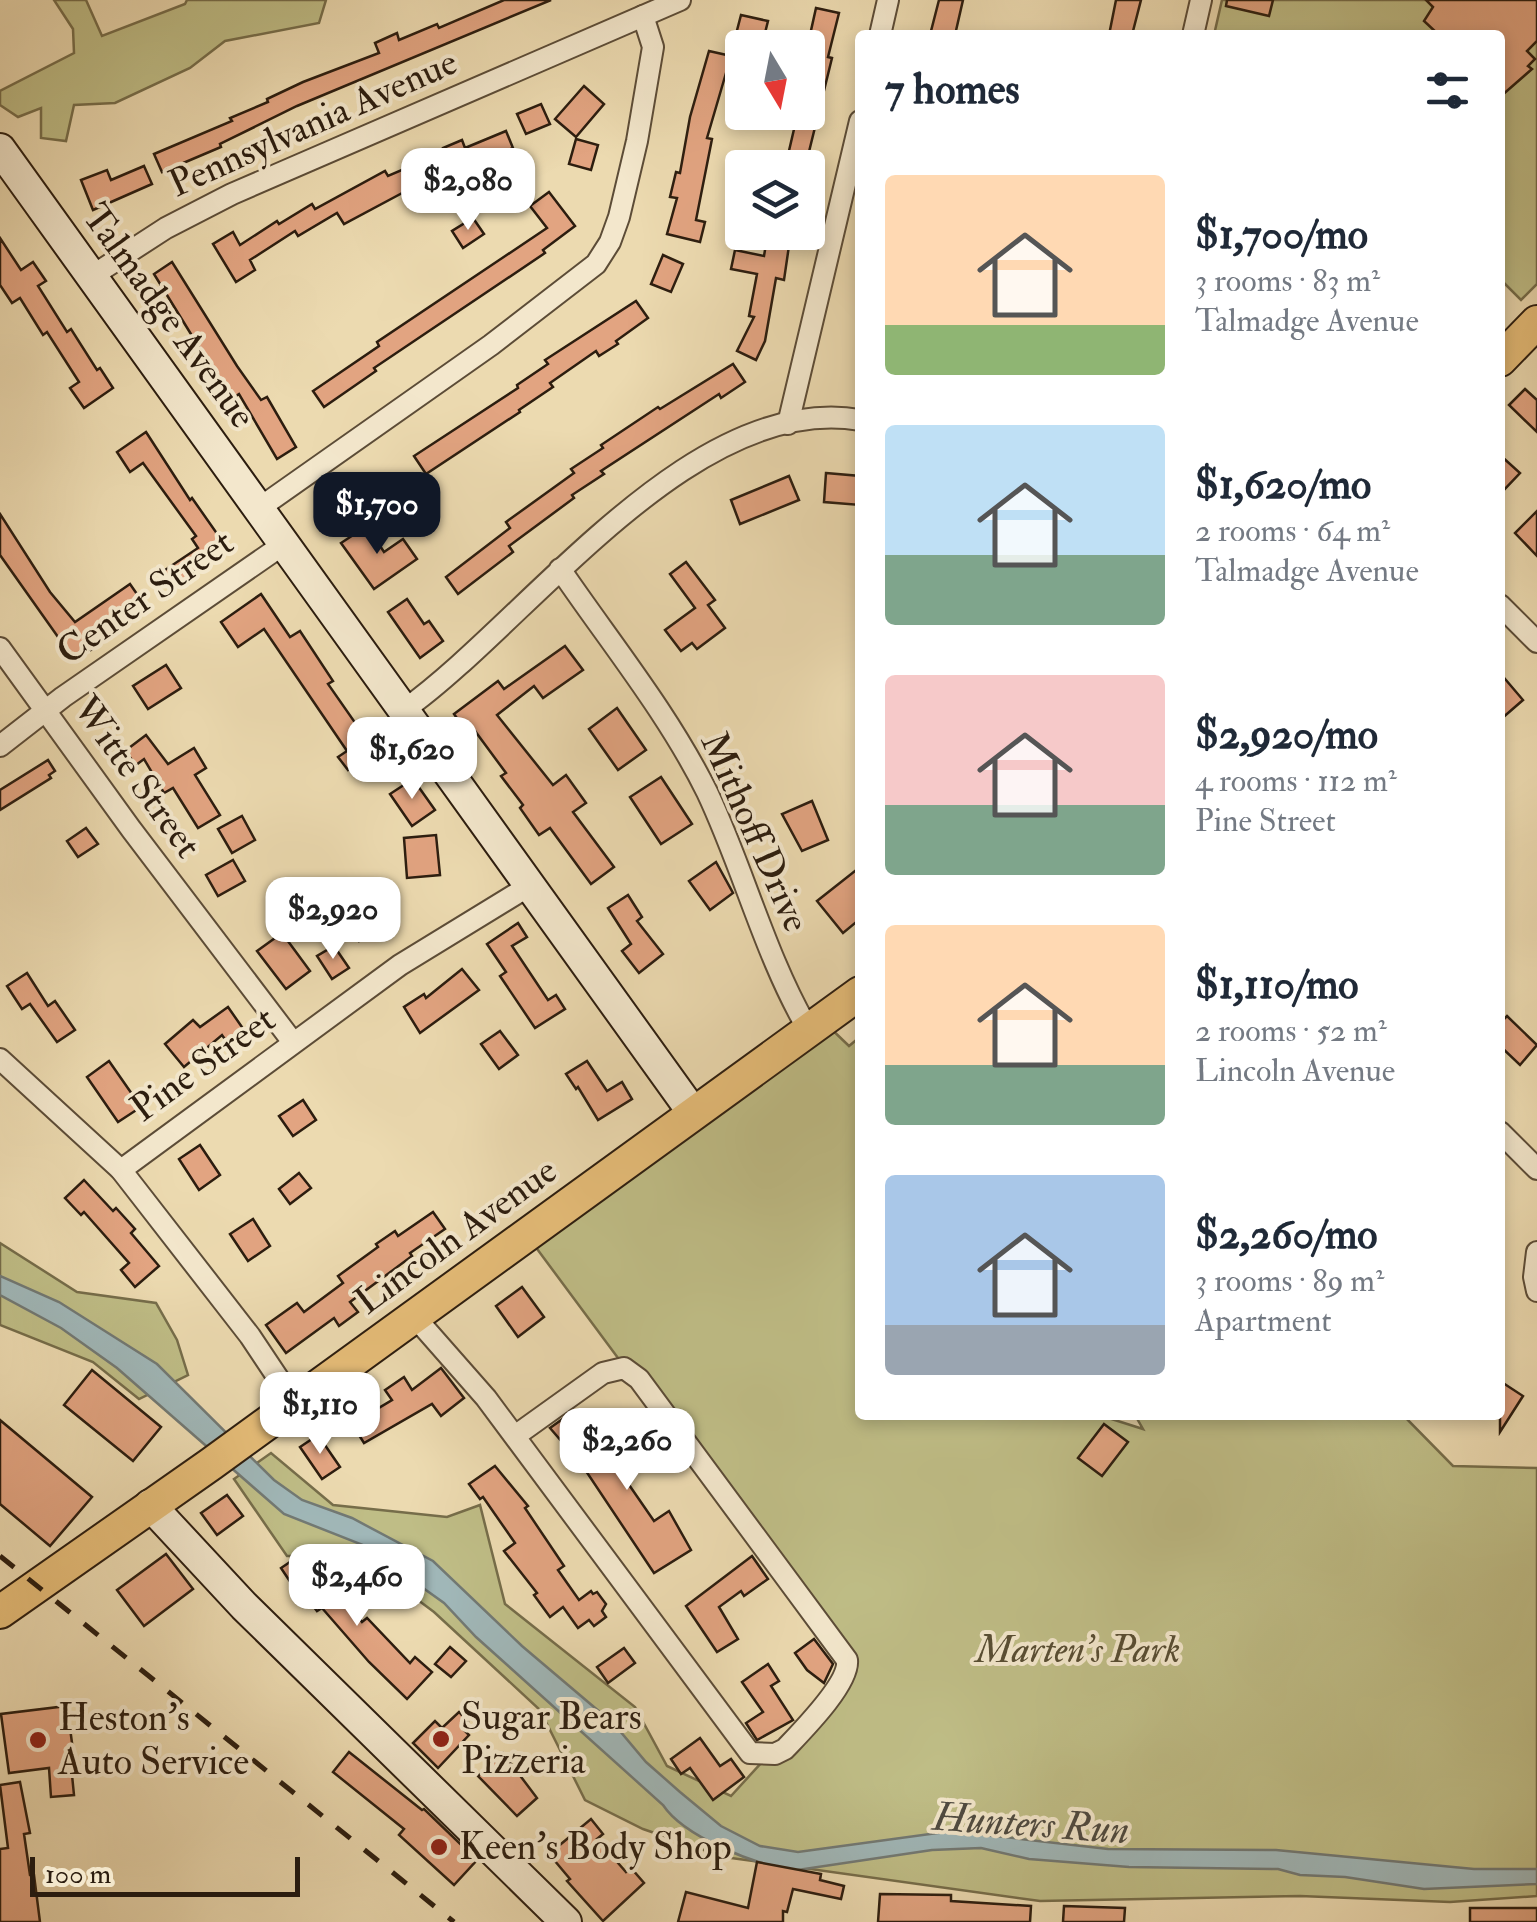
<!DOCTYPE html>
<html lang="en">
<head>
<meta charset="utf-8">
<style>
  body { margin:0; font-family:"IM FELL Double Pica",serif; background:#f2f2f3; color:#1f2937; height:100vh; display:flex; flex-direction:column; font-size:38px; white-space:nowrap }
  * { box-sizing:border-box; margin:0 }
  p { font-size:32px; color:#747a83 }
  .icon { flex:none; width:55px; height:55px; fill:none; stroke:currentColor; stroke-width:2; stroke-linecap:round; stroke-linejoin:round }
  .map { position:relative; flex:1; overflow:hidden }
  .drawer { position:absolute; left:855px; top:30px; width:650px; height:1390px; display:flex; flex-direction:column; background:#fff; border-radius:10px; box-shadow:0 5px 15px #0003 }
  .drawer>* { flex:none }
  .needle { width:65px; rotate:170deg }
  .buttons { position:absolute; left:725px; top:30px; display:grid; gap:20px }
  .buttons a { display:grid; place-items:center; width:100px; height:100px; border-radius:10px; background:#fff; box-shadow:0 5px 15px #0003; font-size:50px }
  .scale { position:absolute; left:30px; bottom:25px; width:270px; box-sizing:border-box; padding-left:10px; border:5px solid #2c1d0f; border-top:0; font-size:28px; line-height:35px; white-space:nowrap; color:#2c1d0f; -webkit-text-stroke:8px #f3e7cc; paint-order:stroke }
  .price { position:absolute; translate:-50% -85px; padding:0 22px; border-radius:20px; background:#fff; color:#222; font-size:32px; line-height:65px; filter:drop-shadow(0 2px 5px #0008) }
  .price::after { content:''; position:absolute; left:50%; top:60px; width:30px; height:22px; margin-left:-15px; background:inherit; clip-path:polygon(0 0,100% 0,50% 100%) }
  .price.active { background:#111827; color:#fff }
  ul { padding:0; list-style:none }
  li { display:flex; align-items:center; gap:30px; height:250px; padding:0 30px }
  li span { display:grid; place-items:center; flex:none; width:280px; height:200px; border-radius:10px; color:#555 }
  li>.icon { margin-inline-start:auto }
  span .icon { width:120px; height:120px; fill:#fffc; stroke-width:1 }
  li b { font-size:42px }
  h2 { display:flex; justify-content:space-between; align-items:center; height:120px; padding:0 30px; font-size:42px }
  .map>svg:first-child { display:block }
  .green { fill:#bfbd86; stroke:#766d4a; stroke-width:2.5 }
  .water { fill:#a0b7b8; stroke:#727974; stroke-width:2.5 }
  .building { fill:#e2a481; stroke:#2c1d0f; stroke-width:2.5 }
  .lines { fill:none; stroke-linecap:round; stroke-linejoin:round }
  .street-casing { stroke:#5c4c37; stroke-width:24 }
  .secondary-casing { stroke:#2c1d0f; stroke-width:34 }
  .primary-casing { stroke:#2c1d0f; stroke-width:36 }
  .street { stroke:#f3e7cc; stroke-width:20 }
  .secondary { stroke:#f3e7cc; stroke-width:30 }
  .primary { stroke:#e6bd78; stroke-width:32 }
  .rail { stroke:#2c1d0f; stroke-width:5; stroke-dasharray:18 18; stroke-linecap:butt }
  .poi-dot { fill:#8f2418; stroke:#f3e7cc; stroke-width:4 }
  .labels { text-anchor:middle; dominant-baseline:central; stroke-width:8; stroke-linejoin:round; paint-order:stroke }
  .street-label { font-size:38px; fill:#2c1d0f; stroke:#f3e7cc }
  .park-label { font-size:38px; font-style:italic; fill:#584d33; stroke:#f3e7cc }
  .poi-label { font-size:38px; fill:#2c1d0f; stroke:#f3e7cc; text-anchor:start }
  .water-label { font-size:40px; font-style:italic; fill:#4f4b42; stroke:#f3e7cc }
</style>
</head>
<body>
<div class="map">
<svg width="1537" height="1922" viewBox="0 0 1537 1922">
  <rect width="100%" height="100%" fill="#ecdab0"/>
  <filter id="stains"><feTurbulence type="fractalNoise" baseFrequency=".002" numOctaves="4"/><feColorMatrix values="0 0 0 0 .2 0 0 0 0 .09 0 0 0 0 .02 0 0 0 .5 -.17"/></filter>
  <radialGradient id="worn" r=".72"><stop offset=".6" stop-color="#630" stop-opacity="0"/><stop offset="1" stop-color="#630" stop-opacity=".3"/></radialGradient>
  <g class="green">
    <path d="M54,0H86L102,36L185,4L187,0H326L319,23L225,41L190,68L115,103L74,105L66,141L41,138V108L18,117L0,105V91L74,53L73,29Z"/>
    <path d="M1222,0H1537V284L1521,300L1500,279V35H1214Z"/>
    <path d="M823,1021L849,1046L860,1037V1415H1099L1143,1429L1135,1415H1403L1453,1466L1537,1468V1896L1450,1902L1300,1896L1040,1901L724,1857L643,1829L585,1800L540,1710L434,1612L359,1556H287L234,1479L271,1453L333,1505L447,1517L480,1505L505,1604L635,1707L667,1766L731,1796L848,1668L526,1234Z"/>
    <path d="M0,1243L77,1292L156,1303L177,1340L188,1375L139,1399L93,1362L0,1325Z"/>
  </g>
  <path class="water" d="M0,1276L59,1302L157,1364L274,1480L302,1500L352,1518L433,1561L522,1646L614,1724L646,1762L680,1792L721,1826L760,1846L798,1852L952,1831L1108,1849L1276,1850L1474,1869H1537V1884L1424,1889L1345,1877L1300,1875L1278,1869L1129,1867L1029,1859L981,1848L932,1850L791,1871C753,1863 684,1837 663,1805L476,1637L444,1603L363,1545L284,1514L117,1368L61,1328L0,1295Z"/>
  <g class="building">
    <path d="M504,0H551L297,106L220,144L221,147L162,172L154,154L232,121L230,118L268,102L267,99L303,82L379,53L375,43L397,33L399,40L437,24L439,28Z"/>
    <path d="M939,0H963L955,35H930Z"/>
    <path d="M1116,0H1141L1132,35H1109Z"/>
    <path d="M1227,0H1273L1269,16L1226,6Z"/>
    <path d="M1426,0H1537V41L1527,51L1535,59L1528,66L1532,69L1500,97V35H1439L1424,21L1433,7Z"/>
    <path d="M816,8L839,13L828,57L832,58L805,168H785L798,112H808V44Z"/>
    <path d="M741,15L768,21L762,45L735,38Z"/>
    <path d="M709,51L731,56L707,138L712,139L696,220L705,222L700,242L667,234L677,198L670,197L676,172L680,173L690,117Z"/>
    <path d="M584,86L604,104L576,137L555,119Z"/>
    <path d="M541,104L550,124L526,134L517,114Z"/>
    <path d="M506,131L513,148L472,165L474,171L408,197L406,191L344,224L337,213L298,236L295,231L250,260L255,270L236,282L213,244L233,232L240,245L277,221L279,224L312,204L315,209L385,171L388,176L444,152L443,148L462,140L465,148Z"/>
    <path d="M576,139L598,145L591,170L569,164Z"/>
    <path d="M144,166L152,184L93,210L81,180L107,170L111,180Z"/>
    <path d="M549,192L575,226L543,250L545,253L374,368L376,371L324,407L313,391L379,346L377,342L547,228L530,206Z"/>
    <path d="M473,218L484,234L463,248L452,231Z"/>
    <path d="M768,232H791L784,280L776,278L765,341L756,360L737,351L754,317L749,316L757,274L731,269L735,250L764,256Z"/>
    <path d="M0,238L21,270L33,262L46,281L38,286L67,332L71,329L97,370L100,368L113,388L84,408L70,388L79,382L47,332L43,335L20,298L12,303L0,285Z"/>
    <path d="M663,255L683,264L671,292L651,284Z"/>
    <path d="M172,262L237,366L261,400L267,397L296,447L277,459L239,394L233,398L210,365L154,274Z"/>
    <path d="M636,301L648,318L616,341L618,344L599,356L596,351L550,383L553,387L519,410L520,412L426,474L414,456L518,388L517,385L548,364L545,360Z"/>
    <path d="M733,364L745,382L721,398L719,394L601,471L604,474L572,495L574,498L509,546L513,552L458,594L446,577L510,528L506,522L574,473L571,469L603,448L601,445L658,407L660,409Z"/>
    <path d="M1525,389L1537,400V432L1509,405Z"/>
    <path d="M146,432L190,500L192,498L225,545L173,589L162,572L198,548L192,539L196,536L143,463L130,472L117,452Z"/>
    <path d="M1500,455L1520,473L1500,494Z"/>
    <path d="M826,473L860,476V505L824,502Z"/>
    <path d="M789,476L799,500L740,524L731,500Z"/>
    <path d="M1537,511V556L1515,533Z"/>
    <path d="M0,514L50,592L75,622L130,584L148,610L75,661L0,555Z"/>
    <path d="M367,526L384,552L403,539L417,559L374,589L341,543Z"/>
    <path d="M686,562L715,600L708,605L725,628L697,649L692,643L681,651L665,630L695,608L670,574Z"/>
    <path d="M261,594L290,637L300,631L333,681L328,684L365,737L369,735L378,747L348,770L338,757L347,751L264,629L238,647L221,622Z"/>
    <path d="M407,599L424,624L429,621L443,641L420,658L388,612Z"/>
    <path d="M565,646L583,670L543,698L534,686L497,715L553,785L566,775L586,803L573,812L614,867L591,884L550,828L539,835L520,808L523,805L501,776L506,773L475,731L469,735L454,714L498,681L504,689Z"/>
    <path d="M166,665L181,688L148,709L133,686Z"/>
    <path d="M1500,673L1523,700L1500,720Z"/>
    <path d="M617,708L646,750L618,770L589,729Z"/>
    <path d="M146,735L168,764L194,748L206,768L195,775L220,815L198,828L173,788L164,793L144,759L136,765L125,751Z"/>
    <path d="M48,760L55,771L49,775L51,778L0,810V790Z"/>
    <path d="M661,777L692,824L661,844L630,797Z"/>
    <path d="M413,779L435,810L412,826L390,794Z"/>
    <path d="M812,801L828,840L802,851L782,814Z"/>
    <path d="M242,816L255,840L232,853L218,829Z"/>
    <path d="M86,828L98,844L78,857L67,841Z"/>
    <path d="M436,835L440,875L407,878L404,838Z"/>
    <path d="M233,860L245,881L218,896L206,875Z"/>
    <path d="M716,862L733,893L710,910L689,881Z"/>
    <path d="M860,867V919L843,933L817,901Z"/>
    <path d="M628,895L642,917L637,921L663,954L639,973L622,951L631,944L608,908Z"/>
    <path d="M366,904L381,925L359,941L344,920Z"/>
    <path d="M518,923L527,937L512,946L548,1000L556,995L565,1009L535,1028L500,976L506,972L487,944Z"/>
    <path d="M282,933L310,971L286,989L257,951Z"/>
    <path d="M334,946L349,968L332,979L317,956Z"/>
    <path d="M462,969L479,990L420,1033L404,1007L424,994L426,998Z"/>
    <path d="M27,973L48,1006L55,1001L75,1030L57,1042L30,1004L22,1009L7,986Z"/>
    <path d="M228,1007L244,1030L227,1042L222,1035L184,1067L165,1044L193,1020L200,1027Z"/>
    <path d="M1507,1016L1537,1045L1520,1065L1500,1046V1023Z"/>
    <path d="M500,1031L518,1055L499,1069L481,1044Z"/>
    <path d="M109,1061L141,1107L118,1122L87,1077Z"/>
    <path d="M587,1061L607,1091L622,1082L632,1099L598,1120L578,1087L576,1089L566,1074Z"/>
    <path d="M303,1100L316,1120L293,1136L279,1116Z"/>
    <path d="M200,1145L220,1175L199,1190L179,1159Z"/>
    <path d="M299,1173L311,1188L290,1204L279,1189Z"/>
    <path d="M84,1180L113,1211L116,1208L135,1229L131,1233L159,1266L135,1287L121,1270L129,1263L84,1212L81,1215L65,1198Z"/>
    <path d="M433,1212L445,1229L410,1253L412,1256L350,1302L358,1312L339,1326L334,1318L286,1353L266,1325L297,1303L304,1312L343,1283L338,1276L378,1247L376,1244L395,1231L398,1236Z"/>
    <path d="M253,1219L270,1246L248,1261L230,1234Z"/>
    <path d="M522,1287L544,1317L518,1337L496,1306Z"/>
    <path d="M441,1368L464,1398L441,1416L432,1404L364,1443L352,1424L392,1400L385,1390L404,1377L412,1390Z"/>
    <path d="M92,1370L161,1427L133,1461L64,1405Z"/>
    <path d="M1500,1381L1523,1396L1500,1432Z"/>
    <path d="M571,1413L607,1462L652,1433L664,1451L625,1479L654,1521L669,1511L691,1550L654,1573L582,1465L550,1428Z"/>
    <path d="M0,1420L92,1497L50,1546L0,1504Z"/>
    <path d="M1104,1424L1128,1442L1102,1476L1078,1458Z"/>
    <path d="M318,1435L340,1467L322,1479L300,1447Z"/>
    <path d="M495,1466L528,1506L525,1508L564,1566L558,1570L579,1600L591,1591L593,1594L597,1592L606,1604L602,1611L606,1617L594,1626L589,1620L578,1628L563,1607L550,1617L534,1595L537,1593L504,1551L515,1543L483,1497L480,1499L469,1484Z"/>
    <path d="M227,1495L243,1516L217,1535L201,1513Z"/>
    <path d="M166,1554L193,1589L144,1626L117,1590Z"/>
    <path d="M302,1554L319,1580L326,1574L362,1622L367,1618L410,1663L415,1657L432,1672L407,1699L369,1662L322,1608L317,1611L299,1587L295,1589L281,1568Z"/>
    <path d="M752,1556L768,1579L744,1596L741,1591L719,1607L738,1639L717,1652L686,1606Z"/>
    <path d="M814,1639L833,1664L824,1683L807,1670L795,1653Z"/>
    <path d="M450,1647L466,1661L451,1677L435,1664Z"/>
    <path d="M624,1648L635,1663L608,1683L597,1667Z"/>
    <path d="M768,1664L779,1681L771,1686L793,1720L757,1740L746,1723L763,1712L742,1682Z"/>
    <path d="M67,1706L75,1765H71L74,1795L51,1797L49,1768L9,1773L1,1714Z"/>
    <path d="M459,1712L468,1722L462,1728L469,1735L438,1768L413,1743L435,1721L442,1728Z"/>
    <path d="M700,1738L720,1766L731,1759L744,1777L713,1800L690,1768L681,1774L671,1759Z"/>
    <path d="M349,1752L422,1810L424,1809L477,1860L454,1885L399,1835L404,1829L333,1772Z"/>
    <path d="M503,1753L537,1798L517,1816L478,1776Z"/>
    <path d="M20,1782L30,1833L24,1834L30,1875H34L40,1922H0V1849L8,1848L0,1785Z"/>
    <path d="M591,1819L603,1834L597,1839L626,1872L631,1868L644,1883L603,1921L567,1881L570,1879L549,1854Z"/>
    <path d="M757,1862L821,1874L820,1880L844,1886L841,1899L793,1889L787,1912L783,1911V1922H678L686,1892L748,1908Z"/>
    <path d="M880,1894L951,1895V1901L1031,1906L1030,1922H878Z"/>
    <path d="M1064,1906L1125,1908L1124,1922H1063Z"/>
    <rect x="1470" y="1908" width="67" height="14"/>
  </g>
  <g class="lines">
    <g class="street-casing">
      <g id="street">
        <path d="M880,35L888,0"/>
        <path d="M1193,35L1201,0"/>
        <path d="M92,276L166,228L232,194L680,0"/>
        <path d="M788,424L860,121"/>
        <path d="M258,509L491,345L596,264L610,242L619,217L637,141L653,47L643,16"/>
        <path d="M560,569C609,641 668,713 707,792C744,870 765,956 809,1031"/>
        <path d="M1500,605L1537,642"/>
        <path d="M0,648L131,829L292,1041"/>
        <path d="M404,710C527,623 691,391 860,420"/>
        <path d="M0,746L63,697L284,544"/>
        <path d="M0,1059L121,1170L250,1336L294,1402"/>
        <path d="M1500,1132L1537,1169"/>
        <path d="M121,1170L400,965L529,886"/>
        <path d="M1537,1252L1534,1277L1537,1291"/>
        <path d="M413,1315L486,1398L750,1753L775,1754L785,1749C802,1731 850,1683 847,1660L639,1379L624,1368L603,1373L515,1436"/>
      </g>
    </g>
    <g class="secondary-casing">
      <g id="secondary">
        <path d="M0,149L694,1114"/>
        <path d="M150,1505L244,1606L566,1922"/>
      </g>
    </g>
    <g class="primary-casing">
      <g id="primary">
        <path d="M1500,360L1537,322"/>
        <path d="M0,1612L211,1464L860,993"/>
      </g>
    </g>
    <use href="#street" class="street"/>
    <use href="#secondary" class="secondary"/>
    <use href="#primary" class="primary"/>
    <path class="rail" d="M0,1556L454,1922"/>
  </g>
  <g class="poi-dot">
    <circle cx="441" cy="1739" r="10"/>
    <circle cx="38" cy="1740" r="10"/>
    <circle cx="439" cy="1847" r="10"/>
  </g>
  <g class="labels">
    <g class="street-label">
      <text transform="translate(313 123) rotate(-24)">Pennsylvania Avenue</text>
      <text transform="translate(169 316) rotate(54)">Talmadge Avenue</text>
      <text transform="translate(145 597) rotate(-35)">Center Street</text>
      <text transform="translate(137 777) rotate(54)">Witte Street</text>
      <text transform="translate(755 832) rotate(66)">Mithoff Drive</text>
      <text transform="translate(203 1064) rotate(-36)">Pine Street</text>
      <text transform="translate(456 1236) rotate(-36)">Lincoln Avenue</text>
    </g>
    <g class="park-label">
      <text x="1078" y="1650">Marten's Park</text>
    </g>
    <g class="poi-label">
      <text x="461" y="1717">Sugar Bears<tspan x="461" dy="44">Pizzeria</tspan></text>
      <text x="58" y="1718">Heston's<tspan x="58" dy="44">Auto Service</tspan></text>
      <text x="459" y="1847">Keen's Body Shop</text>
    </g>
    <g class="water-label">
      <text transform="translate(1031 1824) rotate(4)">Hunters Run</text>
    </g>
  </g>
  <rect width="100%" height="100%" filter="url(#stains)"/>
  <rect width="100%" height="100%" fill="url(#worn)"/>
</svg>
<div class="buttons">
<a><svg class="needle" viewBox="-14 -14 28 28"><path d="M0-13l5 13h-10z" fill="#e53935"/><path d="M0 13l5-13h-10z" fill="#747a83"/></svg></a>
<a><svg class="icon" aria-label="layers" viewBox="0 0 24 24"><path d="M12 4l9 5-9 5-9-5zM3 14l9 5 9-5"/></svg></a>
</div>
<div class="scale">100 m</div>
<b class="price" style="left:468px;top:233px">$2,080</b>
<b class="price active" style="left:377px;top:557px">$1,700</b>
<b class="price" style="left:412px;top:802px">$1,620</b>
<b class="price" style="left:333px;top:962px">$2,920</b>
<b class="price" style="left:320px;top:1457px">$1,110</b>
<b class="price" style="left:627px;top:1493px">$2,260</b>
<b class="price" style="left:357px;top:1629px">$2,460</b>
<section class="drawer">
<h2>7 homes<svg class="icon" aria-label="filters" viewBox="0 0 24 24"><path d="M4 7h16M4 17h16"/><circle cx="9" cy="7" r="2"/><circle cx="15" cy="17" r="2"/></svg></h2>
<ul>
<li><span style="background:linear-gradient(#ffd9b3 75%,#8fb573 0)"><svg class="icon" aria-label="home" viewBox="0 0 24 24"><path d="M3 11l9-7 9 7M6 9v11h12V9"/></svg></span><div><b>$1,700/mo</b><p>3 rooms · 83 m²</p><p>Talmadge Avenue</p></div></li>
<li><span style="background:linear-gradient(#bfe0f5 65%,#7fa58c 0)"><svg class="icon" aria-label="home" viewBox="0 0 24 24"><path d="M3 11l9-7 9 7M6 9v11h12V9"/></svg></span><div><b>$1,620/mo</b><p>2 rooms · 64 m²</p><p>Talmadge Avenue</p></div></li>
<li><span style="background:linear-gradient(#f6c9c9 65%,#7fa58c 0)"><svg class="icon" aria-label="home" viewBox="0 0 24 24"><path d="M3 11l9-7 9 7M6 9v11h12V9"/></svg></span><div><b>$2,920/mo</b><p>4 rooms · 112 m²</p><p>Pine Street</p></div></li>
<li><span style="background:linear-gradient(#ffd9b3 70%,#7fa58c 0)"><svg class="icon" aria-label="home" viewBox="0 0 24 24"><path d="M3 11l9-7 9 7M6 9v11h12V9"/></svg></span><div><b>$1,110/mo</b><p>2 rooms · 52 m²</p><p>Lincoln Avenue</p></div></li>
<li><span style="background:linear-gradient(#a9c7e8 75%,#9aa5b1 0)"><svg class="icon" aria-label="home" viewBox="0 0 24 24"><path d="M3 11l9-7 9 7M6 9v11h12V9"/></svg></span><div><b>$2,260/mo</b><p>3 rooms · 89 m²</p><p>Apartment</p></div></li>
</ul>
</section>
</div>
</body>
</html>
